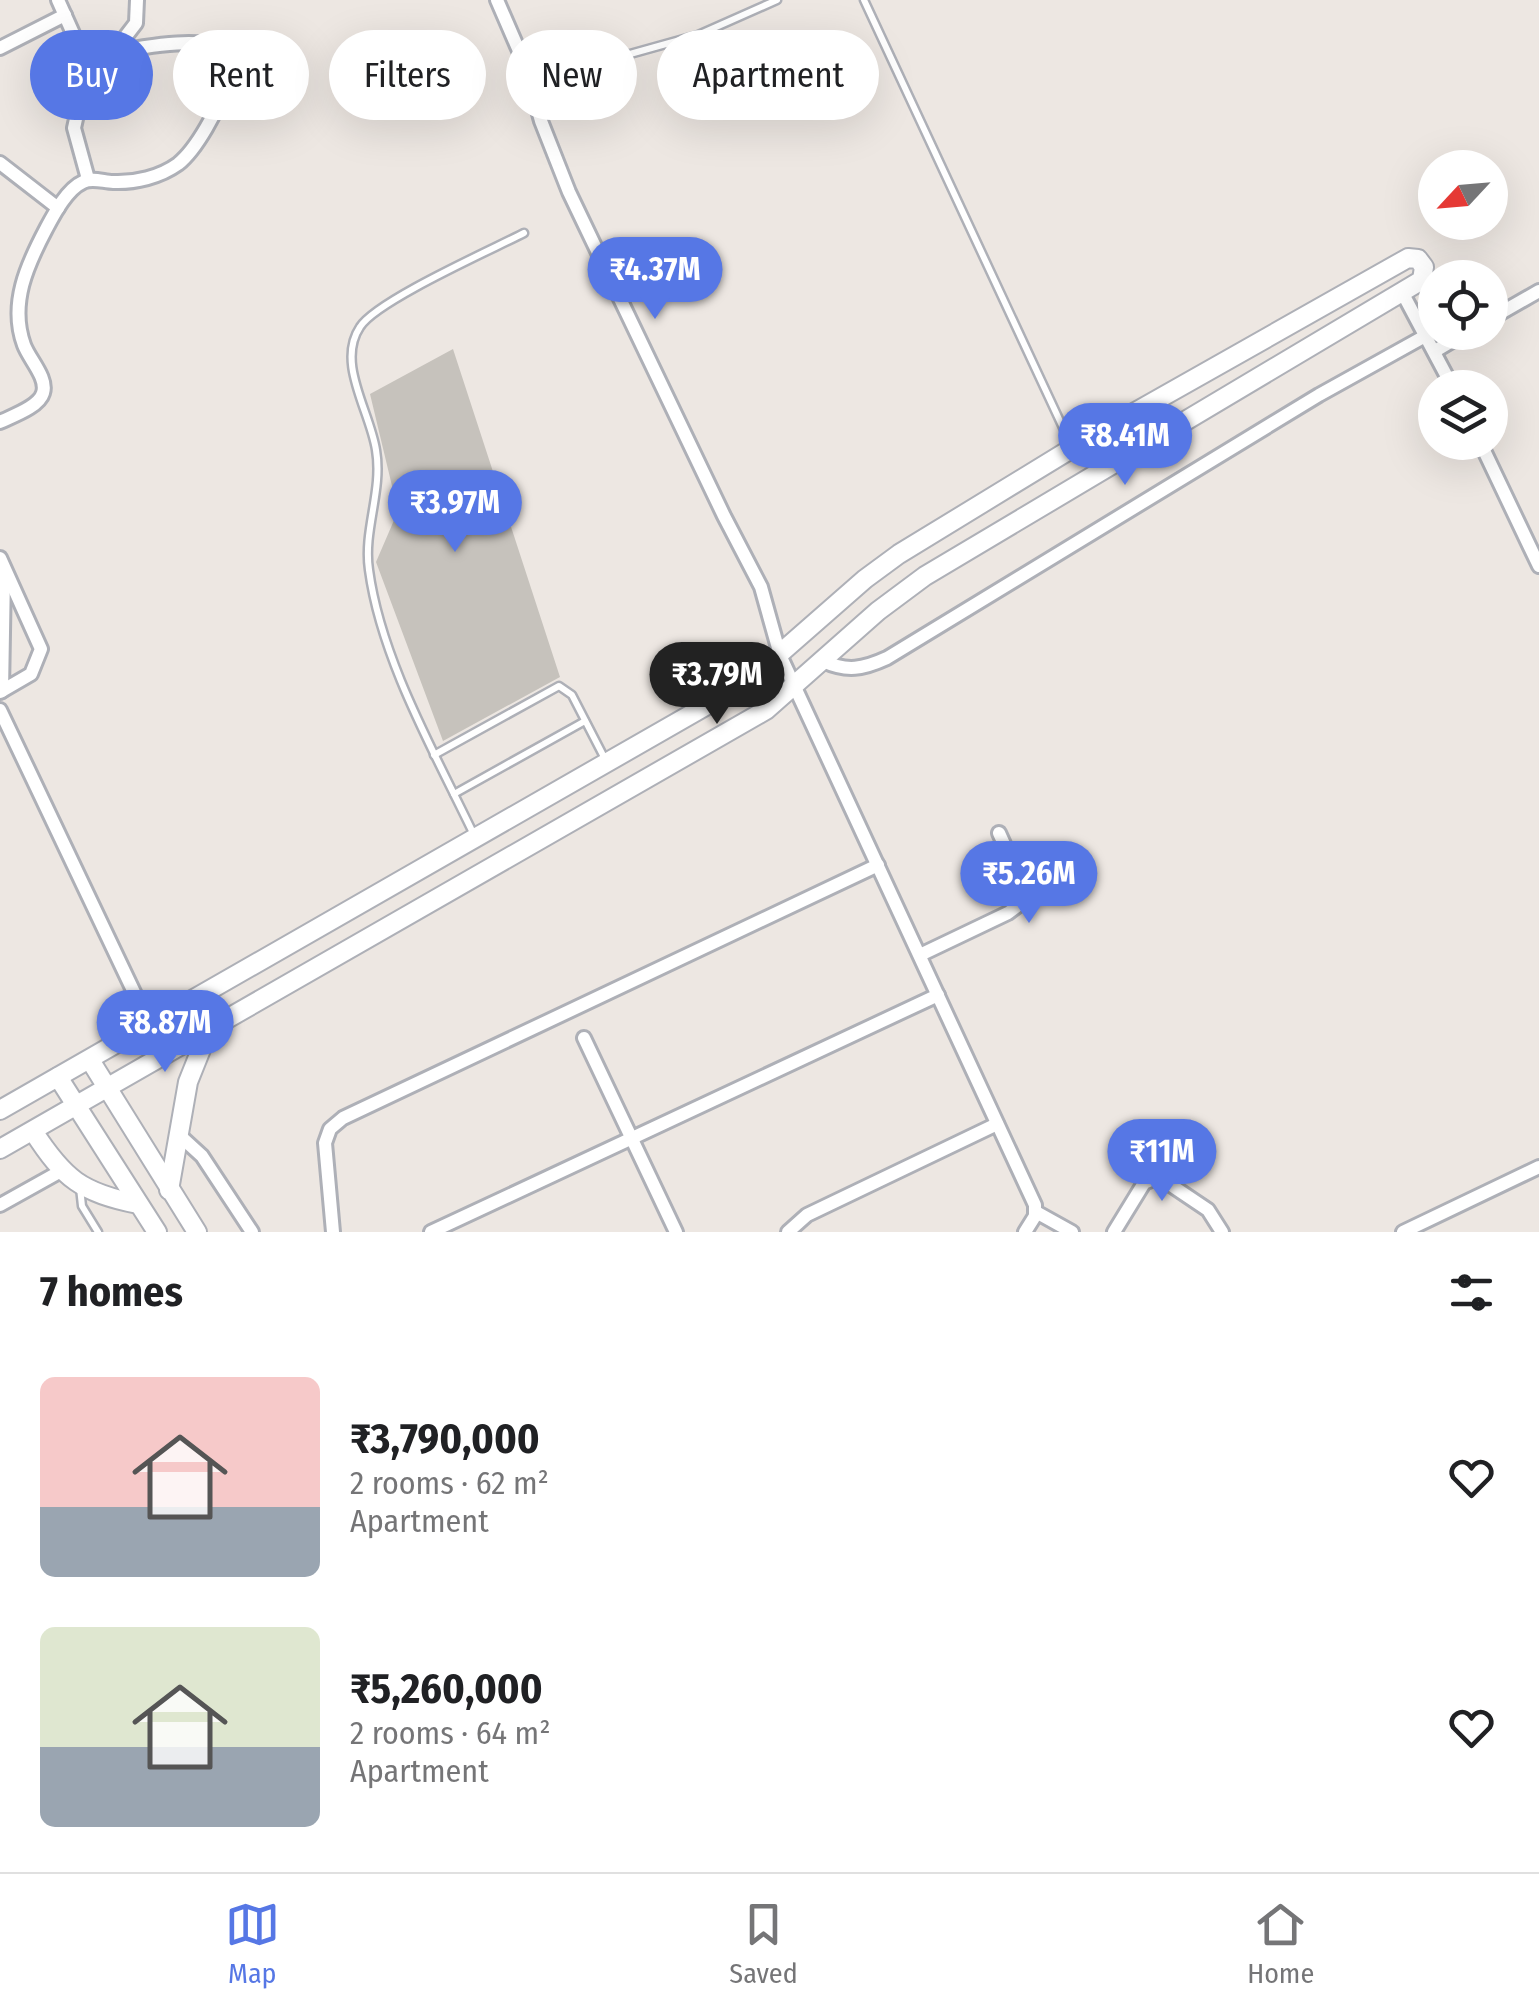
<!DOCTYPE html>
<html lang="en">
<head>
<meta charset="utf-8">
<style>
  body { margin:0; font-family:"Fira Sans Condensed",sans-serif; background:#f6f6f6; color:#202124; height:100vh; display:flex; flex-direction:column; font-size:38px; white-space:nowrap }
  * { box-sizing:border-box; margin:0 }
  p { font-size:32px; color:#757577 }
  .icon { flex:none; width:55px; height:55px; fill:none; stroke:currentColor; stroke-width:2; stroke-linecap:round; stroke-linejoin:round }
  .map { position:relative; height:1232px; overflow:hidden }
  .side { display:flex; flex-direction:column; background:#fff; flex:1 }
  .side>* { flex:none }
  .top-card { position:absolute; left:30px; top:30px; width:1000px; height:90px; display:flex; gap:20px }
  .needle { width:65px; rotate:244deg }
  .tools { position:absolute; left:1418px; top:150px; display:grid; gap:20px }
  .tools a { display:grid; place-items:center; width:90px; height:90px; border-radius:50%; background:#fff; box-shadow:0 10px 40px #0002; font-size:50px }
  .price { position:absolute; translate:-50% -85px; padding:0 22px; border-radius:35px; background:#5677e5; color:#fff; font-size:32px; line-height:65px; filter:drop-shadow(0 2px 5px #0008) }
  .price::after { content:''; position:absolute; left:50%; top:60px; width:30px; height:22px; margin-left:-15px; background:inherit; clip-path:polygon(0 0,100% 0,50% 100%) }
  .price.current { background:#222; color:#fff }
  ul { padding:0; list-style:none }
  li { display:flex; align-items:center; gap:30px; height:250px; padding:0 40px }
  li span { display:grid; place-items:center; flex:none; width:280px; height:200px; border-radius:15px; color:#555 }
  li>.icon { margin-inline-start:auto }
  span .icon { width:120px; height:120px; fill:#fffc; stroke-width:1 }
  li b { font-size:42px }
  h2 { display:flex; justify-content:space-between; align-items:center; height:120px; padding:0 40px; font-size:42px }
  .pill { padding:0 35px; border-radius:45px; background:#fff; box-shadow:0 10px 40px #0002; font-size:35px; line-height:90px }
  .pill.current { background:#5677e5; color:#fff }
  .menu { display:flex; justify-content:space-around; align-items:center; height:140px; border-top:2px solid #e0e0e0; background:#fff; font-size:28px; color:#757577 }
  .menu a { display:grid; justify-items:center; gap:5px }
  .menu .current { color:#5677e5 }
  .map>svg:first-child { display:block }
  .building { fill:#c6c2bc }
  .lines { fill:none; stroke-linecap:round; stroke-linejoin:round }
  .lane-casing { stroke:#aeb0b7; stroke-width:11 }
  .street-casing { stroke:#aeb0b7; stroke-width:18 }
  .secondary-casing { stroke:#aeb0b7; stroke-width:22 }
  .lane { stroke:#fff; stroke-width:6 }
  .street { stroke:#fff; stroke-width:12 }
  .secondary { stroke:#fff; stroke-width:18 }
</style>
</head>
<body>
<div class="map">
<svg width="1539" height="1232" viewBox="0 0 1539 1232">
  <rect width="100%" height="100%" fill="#ede7e2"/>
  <path class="building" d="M453,349L560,677L443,741L376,562L398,511L370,394Z"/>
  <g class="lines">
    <g class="lane-casing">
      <g id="lane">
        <path d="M864,0L1072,447"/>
        <path d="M536,102L605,61L698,35L777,0"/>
        <path d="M434,755L559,686L572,695L606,761"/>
        <path d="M454,794L585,721"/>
        <path d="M475,837C436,755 381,660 369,570C363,530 383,491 376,450C370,411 336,363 360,327C376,301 491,250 524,233"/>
        <path d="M80,1188L82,1206L98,1232"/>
      </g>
    </g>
    <g class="street-casing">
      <g id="street">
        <path d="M58,0L84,58L83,87L74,128L88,179"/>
        <path d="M497,0L526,67L541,121L569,192L724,516L761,587L780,655L1035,1205V1216L1025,1232"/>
        <path d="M0,48L65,15"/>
        <path d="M113,53L136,23L137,0"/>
        <path d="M0,163L58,208"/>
        <path d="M1402,292L1453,388"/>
        <path d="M1490,319L1539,291"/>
        <path d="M1435,351L1467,332"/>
        <path d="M0,422C12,416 39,407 43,393C48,378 29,359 24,345C9,304 27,265 46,229C54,214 67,189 83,182C92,177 104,182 113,182C135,183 160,177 178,164C202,145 223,95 237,67L238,59C217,27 117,52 84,58"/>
        <path d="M1480,442L1539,566"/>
        <path d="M0,558L41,649L31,674L0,692"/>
        <path d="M823,661C847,672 863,669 887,658L1319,395L1427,335"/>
        <path d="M2,691L4,574"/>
        <path d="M0,710L150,1026"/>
        <path d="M920,955L1008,913L1020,904L1023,886L999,833"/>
        <path d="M584,1038L676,1232"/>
        <path d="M178,1134L202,1156L252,1232"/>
        <path d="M0,1205L61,1171"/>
        <path d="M1036,1212L1072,1232"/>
        <path d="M333,1232L325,1143L330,1129L343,1118L878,865"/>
        <path d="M431,1232L938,995"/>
        <path d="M788,1232L807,1215L997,1124"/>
        <path d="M1114,1232L1144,1183L1159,1177L1208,1210L1222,1232"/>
        <path d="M1403,1232L1539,1167"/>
      </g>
    </g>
    <g class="secondary-casing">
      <g id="secondary">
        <path d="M90,1060L197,1232"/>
        <path d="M58,1077L157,1232"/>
        <path d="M0,1110L716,700L760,671L865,579L899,554L1084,441L1408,258L1418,259L1424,267L1422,280L925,576L878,611L766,710L0,1149"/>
        <path d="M33,1131C64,1179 82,1193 138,1204"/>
        <path d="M169,1190L188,1082L208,1032"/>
      </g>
    </g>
    <use href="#lane" class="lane"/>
    <use href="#street" class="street"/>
    <use href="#secondary" class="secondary"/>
  </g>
</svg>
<div class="tools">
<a><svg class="needle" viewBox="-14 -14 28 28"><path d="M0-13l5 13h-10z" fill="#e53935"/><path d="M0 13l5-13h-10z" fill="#757577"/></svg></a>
<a><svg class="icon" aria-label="locate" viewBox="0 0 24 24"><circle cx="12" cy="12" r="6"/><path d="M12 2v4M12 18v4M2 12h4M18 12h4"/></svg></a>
<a><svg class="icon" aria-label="layers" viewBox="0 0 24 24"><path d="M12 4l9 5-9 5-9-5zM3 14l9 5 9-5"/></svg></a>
</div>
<b class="price" style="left:655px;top:322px">₹4.37M</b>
<b class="price" style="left:1125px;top:488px">₹8.41M</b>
<b class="price" style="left:455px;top:555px">₹3.97M</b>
<b class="price current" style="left:717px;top:727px">₹3.79M</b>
<b class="price" style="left:1029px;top:926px">₹5.26M</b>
<b class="price" style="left:165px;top:1075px">₹8.87M</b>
<b class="price" style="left:1162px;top:1204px">₹11M</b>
<div class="top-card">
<a class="pill current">Buy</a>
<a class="pill">Rent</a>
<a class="pill">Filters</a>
<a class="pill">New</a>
<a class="pill">Apartment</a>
</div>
</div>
<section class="side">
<h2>7 homes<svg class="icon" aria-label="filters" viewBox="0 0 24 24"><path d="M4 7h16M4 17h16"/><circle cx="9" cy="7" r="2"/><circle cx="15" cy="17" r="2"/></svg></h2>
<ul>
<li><span style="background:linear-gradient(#f6c9c9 65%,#9aa5b1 0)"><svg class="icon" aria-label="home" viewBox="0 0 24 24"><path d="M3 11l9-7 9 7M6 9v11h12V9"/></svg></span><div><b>₹3,790,000</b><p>2 rooms · 62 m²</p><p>Apartment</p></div><svg class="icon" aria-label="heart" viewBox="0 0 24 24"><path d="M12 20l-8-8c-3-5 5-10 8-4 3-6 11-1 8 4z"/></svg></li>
<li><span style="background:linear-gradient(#dfe7d0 60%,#9aa5b1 0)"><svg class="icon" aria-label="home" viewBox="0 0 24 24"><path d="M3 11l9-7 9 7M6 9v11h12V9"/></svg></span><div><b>₹5,260,000</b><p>2 rooms · 64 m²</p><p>Apartment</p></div><svg class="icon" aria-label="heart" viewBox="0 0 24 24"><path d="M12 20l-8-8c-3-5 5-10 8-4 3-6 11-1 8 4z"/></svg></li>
</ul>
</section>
<nav class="menu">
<a class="current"><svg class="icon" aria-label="map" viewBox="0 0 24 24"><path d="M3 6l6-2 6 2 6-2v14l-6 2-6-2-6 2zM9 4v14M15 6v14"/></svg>Map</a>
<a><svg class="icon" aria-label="saved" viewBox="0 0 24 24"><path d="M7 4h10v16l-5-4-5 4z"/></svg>Saved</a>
<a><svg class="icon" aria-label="home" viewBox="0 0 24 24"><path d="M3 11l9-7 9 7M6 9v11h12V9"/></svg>Home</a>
</nav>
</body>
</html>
